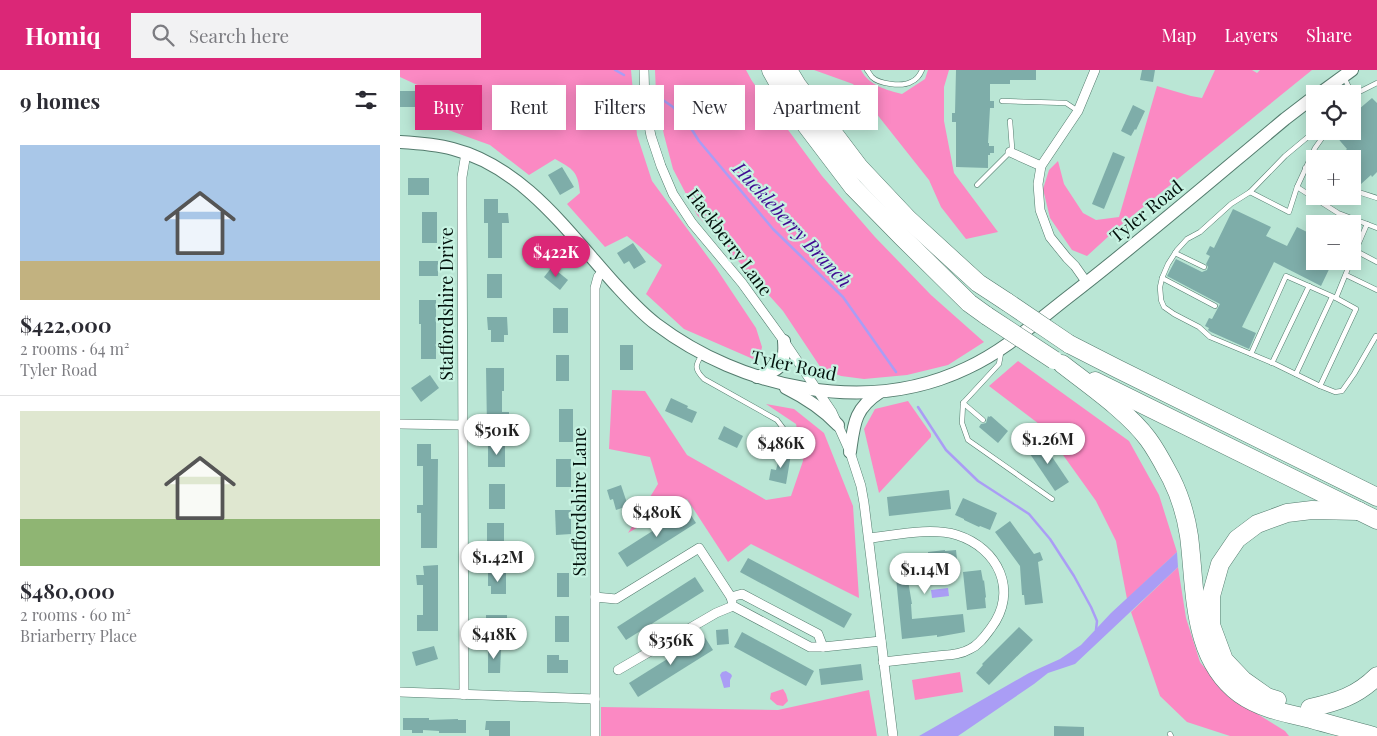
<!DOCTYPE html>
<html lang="en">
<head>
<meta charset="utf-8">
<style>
  body { margin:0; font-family:"Playfair Display",serif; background:#f2f2f3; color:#2b2b33; height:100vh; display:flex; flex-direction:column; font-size:19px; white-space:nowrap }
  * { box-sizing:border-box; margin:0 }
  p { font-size:16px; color:#7c7c81 }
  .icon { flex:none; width:28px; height:28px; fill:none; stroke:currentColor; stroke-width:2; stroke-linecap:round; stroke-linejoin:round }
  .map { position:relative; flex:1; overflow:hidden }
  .details { display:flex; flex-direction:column; background:#fff; width:400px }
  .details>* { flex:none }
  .banner { position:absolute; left:15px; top:15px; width:475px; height:45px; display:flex; gap:10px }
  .controls { position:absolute; left:906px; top:15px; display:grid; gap:10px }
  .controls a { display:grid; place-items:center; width:55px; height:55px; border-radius:0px; background:#fff; box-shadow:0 2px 12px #0003; font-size:25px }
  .price { position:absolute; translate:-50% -42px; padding:0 11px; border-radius:18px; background:#fff; color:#222; font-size:16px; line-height:32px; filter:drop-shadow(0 1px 2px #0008) }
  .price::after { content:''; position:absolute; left:50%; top:30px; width:15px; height:11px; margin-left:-8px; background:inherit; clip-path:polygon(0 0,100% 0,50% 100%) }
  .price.selected { background:#db2777; color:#fff }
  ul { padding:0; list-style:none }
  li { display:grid; align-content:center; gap:10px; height:265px; padding:0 20px }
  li+li { border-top:1px solid #e1e1e2 }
  li span { display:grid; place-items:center; height:155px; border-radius:0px; color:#555 }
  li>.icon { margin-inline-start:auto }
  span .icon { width:90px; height:90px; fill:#fffc; stroke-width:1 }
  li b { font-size:21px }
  h2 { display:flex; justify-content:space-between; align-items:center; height:60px; padding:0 20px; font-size:21px }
  .pill { padding:0 18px; border-radius:0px; background:#fff; box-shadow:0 2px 12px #0003; font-size:18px; line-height:45px }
  .pill.selected { background:#db2777; color:#fff }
  header { display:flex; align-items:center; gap:30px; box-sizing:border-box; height:70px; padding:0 25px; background:#db2777; color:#fff }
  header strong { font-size:24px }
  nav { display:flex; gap:28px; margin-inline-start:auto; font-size:18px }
  .search { width:350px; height:45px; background:#f2f2f3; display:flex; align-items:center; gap:12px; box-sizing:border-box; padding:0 18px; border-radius:0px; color:#7c7c81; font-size:19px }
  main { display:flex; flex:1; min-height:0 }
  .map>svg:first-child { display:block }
  .green { fill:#fb89c3 }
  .water { fill:#aa9df5 }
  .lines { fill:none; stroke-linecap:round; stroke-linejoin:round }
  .stream { stroke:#aa9df5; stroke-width:2.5 }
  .building { fill:#7eada9 }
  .lane-casing { stroke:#547c6e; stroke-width:5.5 }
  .street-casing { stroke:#547c6e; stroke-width:10 }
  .secondary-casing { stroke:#547c6e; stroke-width:14 }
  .highway-casing { stroke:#547c6e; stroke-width:19 }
  .lane { stroke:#fff; stroke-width:4.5 }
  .street { stroke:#fff; stroke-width:9 }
  .secondary { stroke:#fff; stroke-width:12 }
  .highway { stroke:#fff; stroke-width:18 }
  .highway-bridge-casing { stroke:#547c6e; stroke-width:19; stroke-linecap:butt }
  .highway-bridge { stroke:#fff; stroke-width:18 }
  .labels { text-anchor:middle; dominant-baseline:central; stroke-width:4.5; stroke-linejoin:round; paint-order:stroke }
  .street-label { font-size:18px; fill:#02100b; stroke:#c7f3e2 }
  .water-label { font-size:19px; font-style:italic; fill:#3f0991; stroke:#c7f3e2 }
</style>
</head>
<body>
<header>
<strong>Homiq</strong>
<div class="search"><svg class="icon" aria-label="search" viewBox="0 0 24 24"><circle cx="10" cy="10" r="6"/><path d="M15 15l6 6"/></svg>Search here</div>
<nav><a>Map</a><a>Layers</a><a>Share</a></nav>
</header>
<main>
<section class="details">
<h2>9 homes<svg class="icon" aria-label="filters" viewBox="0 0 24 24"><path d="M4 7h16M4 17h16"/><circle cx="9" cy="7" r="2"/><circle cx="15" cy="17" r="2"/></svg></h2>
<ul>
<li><span style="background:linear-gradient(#a9c7e8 75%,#c2b280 0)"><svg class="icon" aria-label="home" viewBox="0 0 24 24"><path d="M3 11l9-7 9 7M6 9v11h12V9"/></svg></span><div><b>$422,000</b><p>2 rooms · 64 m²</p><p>Tyler Road</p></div></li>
<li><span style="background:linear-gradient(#dfe7d0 70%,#8fb573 0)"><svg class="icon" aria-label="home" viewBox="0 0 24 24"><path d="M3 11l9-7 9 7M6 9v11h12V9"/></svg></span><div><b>$480,000</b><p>2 rooms · 60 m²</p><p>Briarberry Place</p></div></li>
</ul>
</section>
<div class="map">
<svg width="977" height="666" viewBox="0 0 977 666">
  <rect width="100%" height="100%" fill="#bae6d5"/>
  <g class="green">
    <path d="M0,0H231L237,65L252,111L316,198L356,258L362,277L360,285L353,289L284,259L246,224L262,195L227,166L205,177L167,134L180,123C178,101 173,99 155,89L129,105L90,75L40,57L39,25L0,7Z"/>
    <path d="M255,0H346L352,11L422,106L475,167L531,225L584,272L548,295L507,305L464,309L441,306L421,298L383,241L297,145L273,99L264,65L256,23Z"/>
    <path d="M414,0H461C469,16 487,20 502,24L525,9L528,0H549L544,17V51L554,103L598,162L566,169L541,137L529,110L453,14Z"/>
    <path d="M815,0H852L857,3L860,0H912L721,155L687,186L672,180L650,148L643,119L649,100L658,91L664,114L683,143L696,150L719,147L757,16L791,26L802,28Z"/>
    <path d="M618,291L729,371L759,425L777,482L727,529L716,471L696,431L643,357L589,316Z"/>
    <path d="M212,320L245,321L287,385L366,430L391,426L403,391L396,354L366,334L394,339L424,363L453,436L459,528L351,474L328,492L287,429L228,463L258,414L250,387L209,379Z"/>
    <path d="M508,331L531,364V367L479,423L464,359L475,339Z"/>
    <path d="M778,497L786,548L800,592L827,625L885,661L889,666H830L787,652L760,626L731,542Z"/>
    <path d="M560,602L563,622L515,630L512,610Z"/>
    <path d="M383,619L386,624L388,631L383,636L377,635L370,629L371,623Z"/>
    <path d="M469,620L477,666H201V637L378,640Z"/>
  </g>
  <g class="water">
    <path d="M777,482L778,497L675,594L648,603L634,614L558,666H519L629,603L660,589L681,575L711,543Z"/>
    <path d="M548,518L549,526L532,528L531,520Z"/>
    <path d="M326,601L331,604L332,606L330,610V617L324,618L320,605L322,602Z"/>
  </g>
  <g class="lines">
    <g class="stream">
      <path d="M215,0L224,5"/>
      <path d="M263,30L273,37L289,55L299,71L373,159L443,227L496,302"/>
      <path d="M518,337L546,380L578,411L629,444L650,469L674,506L691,537L697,551L696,560"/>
    </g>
  </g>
  <g class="building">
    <path d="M556,0H636V10H610V14H590V31H594V38H590L588,73H589V76H594V83H590V85H588V98L556,97V52H552V43H555Z"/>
    <path d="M742,0H755L753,12L740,10Z"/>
    <rect x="0" y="21" width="17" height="16"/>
    <path d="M972,28L977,33V102L972,107L971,105L961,114L952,104V89H936L947,79L935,65L940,61H952V45Z"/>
    <path d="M733,35L745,41L736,60L735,59L731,66L721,61Z"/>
    <path d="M713,82L725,87L704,139L692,134Z"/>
    <path d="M162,97L174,117L160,125L148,105Z"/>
    <rect x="8" y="108" width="21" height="17"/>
    <path d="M84,129H98V143H108L109,153H102V188H88V153H84Z"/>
    <path d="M833,139L871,157L866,166L887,176L897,157L915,166V191H933L921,216L874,192L842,257L856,263L849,279L811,262L808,260L809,258L805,256L809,248L812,249L820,234L767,206L776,189L802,202L807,200L808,197L806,194L810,186L806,184L810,176L814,178Z"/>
    <rect x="22" y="142" width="15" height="31"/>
    <path d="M233,173L246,192L234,199L229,191L224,194L217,183Z"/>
    <rect x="19" y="191" width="19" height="15"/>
    <path d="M152,197L168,210L160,220L144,207Z"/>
    <rect x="87" y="204" width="15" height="24"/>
    <path d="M19,230H36V289H21V254H19Z"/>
    <rect x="153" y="238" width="15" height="25"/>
    <path d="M87,247H107L108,265H104V272H91V260H88Z"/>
    <rect x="220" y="275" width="13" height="25"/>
    <rect x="156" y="285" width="13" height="26"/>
    <path d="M86,298H104V321H102V342H109V357H87Z"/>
    <path d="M30,305L39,318L21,332L11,318Z"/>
    <path d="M271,328L288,336L287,338L297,342L292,353L265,341Z"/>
    <rect x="159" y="339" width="14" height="33"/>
    <path d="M588,346L589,347L591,346L608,361L598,373L579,357L581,354L586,353Z"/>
    <path d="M324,356L343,366L337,378L318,369Z"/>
    <path d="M640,369L669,412L655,421L626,378Z"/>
    <path d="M17,374H31V389H38L37,478H21V443H17V435H23V396H17Z"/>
    <rect x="88" y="374" width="17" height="23"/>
    <path d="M381,382L391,384L386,414L369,410L371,399L376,400Z"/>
    <rect x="156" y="389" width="15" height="28"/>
    <rect x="89" y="414" width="16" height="25"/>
    <path d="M221,415L228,436L216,440L213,429L210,430L207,420Z"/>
    <path d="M549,420L551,439L489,446L487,427Z"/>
    <path d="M563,428L597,443L590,460L580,456L579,457L564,450V449L555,445Z"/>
    <path d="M287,439L296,453L227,497L218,483Z"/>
    <path d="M155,440H171V464L156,465Z"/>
    <path d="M610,451L634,484L640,482L643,490L638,492L643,533L625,535L624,525H622L620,496L595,462Z"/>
    <path d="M87,453H104V472H101V479H87Z"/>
    <path d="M545,480V481L556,480L558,499L507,505L512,534H511L512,549L563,544L565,562L537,567V565L502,569L494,487L528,483V482Z"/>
    <path d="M348,488L452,544L444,558L340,502Z"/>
    <path d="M38,495V561H17V545H23V515H17L16,505H24L23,496Z"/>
    <path d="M581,500L583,511L584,510L586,527L585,528L586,538L567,540L563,502Z"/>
    <path d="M88,503H106V524H91V516H88Z"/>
    <rect x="157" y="503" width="12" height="24"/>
    <path d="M295,507L304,521L226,570L217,557Z"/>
    <rect x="86" y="545" width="21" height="19"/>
    <rect x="155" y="546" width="14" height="26"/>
    <path d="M619,557L633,570L589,615L576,603L583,595L582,594Z"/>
    <path d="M328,559L329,574L317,575L316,560Z"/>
    <path d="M342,562L414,601L406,616L334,577Z"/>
    <path d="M304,566L313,580L238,627L229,613Z"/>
    <path d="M34,576L38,589L16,596L12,582Z"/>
    <path d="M88,578H101L100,603H88Z"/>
    <path d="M147,585H159V590H168V603H147Z"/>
    <path d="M461,594L463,610L421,615L419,599Z"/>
    <path d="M3,648H29V650L58,649V650H66V663H39V661L23,660V663H12V660H3Z"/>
    <path d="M86,651H110V666H89V660H85Z"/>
    <path d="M654,656L684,657V666H654Z"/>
  </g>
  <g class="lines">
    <g class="lane-casing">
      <g id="lane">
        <path d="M467,0C468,1 471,6 472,7C479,14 502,17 511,12C516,10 520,5 522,0"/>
        <path d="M944,7L952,24"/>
        <path d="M953,25L977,13"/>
        <path d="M602,31L666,33L678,41"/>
        <path d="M927,61L915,78L897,117L938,143L977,158"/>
        <path d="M905,98L915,102"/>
        <path d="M577,115L610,82L612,78L610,51"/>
        <path d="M897,117L889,142L850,122L885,86L915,61"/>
        <path d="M952,120L977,128"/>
        <path d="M850,122L831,134L800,162L787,169L777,180L768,194L762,208L760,217L761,230L764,237L774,244L799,257L810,267L851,284"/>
        <path d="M956,181L977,192"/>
        <path d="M775,183L804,197"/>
        <path d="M952,189L967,154"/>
        <path d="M951,191L936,228L956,239L920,316L935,322L942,321L954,304L976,266"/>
        <path d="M946,205L977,220"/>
        <path d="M762,208L815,236"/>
        <path d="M601,283L599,294L563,333L562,353L568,370L652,429"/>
        <path d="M302,285C295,295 294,299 304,309L377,350L386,362V370"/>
        <path d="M872,293L909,216"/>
        <path d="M896,304L932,227"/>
        <path d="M920,316L875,294L851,284L886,206L936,228"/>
        <path d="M563,333L583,350"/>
        <path d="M770,664L771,666"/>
      </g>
    </g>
    <g class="street-casing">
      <g id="street">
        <path d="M244,0L245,35L251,66L261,96L273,124L292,153L342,213L384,271L432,342L450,382L461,416L464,433L493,666"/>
        <path d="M610,82L641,96"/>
        <path d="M687,213L675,196L667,188L650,167L640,140L638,114L641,96L678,41L695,0"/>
        <path d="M0,354L62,355"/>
        <path d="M470,468C496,465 531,457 557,465C598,478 619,521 591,558C585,566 579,575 570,579C560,585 548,585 537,586C519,588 501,590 483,592"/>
        <path d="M195,527L216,529L299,478L331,527L332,531"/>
        <path d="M331,527L342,524L418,564L423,577H410L333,536"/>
        <path d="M423,577L481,571"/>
        <path d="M218,600L316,543L333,536"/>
        <path d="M0,622L195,629"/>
        <path d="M64,625L62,136V107L66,83"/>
        <path d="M195,666V218L198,207L203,201"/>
      </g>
    </g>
    <g class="secondary-casing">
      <g id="secondary">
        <path d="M919,24L952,0"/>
        <path d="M0,72C18,73 35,74 53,79C123,97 168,162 214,213C227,227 240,242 256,254C342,319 467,346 567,298C604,281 635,253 667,228C741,171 813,109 885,49L915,26"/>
        <path d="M357,307C380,300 386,296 384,271"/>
        <path d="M386,318C406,328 423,339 438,355"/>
        <path d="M450,382C454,354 454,339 480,322"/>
      </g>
    </g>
    <g class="highway-casing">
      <g id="highway">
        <path d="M371,0L390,34L453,117L502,167L569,233L587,246"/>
        <path d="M388,0L397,15L459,97L508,149L578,213L607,232"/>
        <path d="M669,274L718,299L977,427"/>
        <path d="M662,294C689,315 728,342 748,369C757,381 764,395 771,408C780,426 786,446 789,466C796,520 791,588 840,624C861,639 886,643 911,649C932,655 952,660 973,666"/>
        <path d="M695,311L977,450"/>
        <path d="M877,630L867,627L843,610L824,590L811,555V526L820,494L837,469L857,454L887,443L912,440L959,441"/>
        <path d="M910,638C937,632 957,626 977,606"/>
      </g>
    </g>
    <use href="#lane" class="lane"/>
    <use href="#street" class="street"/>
    <use href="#secondary" class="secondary"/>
    <use href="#highway" class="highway"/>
    <g class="highway-bridge-casing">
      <g id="highway-bridge">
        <path d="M607,232L669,274"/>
        <path d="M587,246L654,290"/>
      </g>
    </g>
    <use href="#highway-bridge" class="highway-bridge"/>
  </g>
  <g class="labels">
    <g class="street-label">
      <text transform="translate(746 141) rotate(-39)">Tyler Road</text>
      <text transform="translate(330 172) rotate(53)">Hackberry Lane</text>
      <text transform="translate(46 234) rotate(-90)">Staffordshire Drive</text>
      <text transform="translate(394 295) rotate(12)">Tyler Road</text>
      <text transform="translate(179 432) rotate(-90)">Staffordshire Lane</text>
    </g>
    <g class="water-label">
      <text transform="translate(393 154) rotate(47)">Huckleberry Branch</text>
    </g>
  </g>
</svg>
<div class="controls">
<a><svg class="icon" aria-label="locate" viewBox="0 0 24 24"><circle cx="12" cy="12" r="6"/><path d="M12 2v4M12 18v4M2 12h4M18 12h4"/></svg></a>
<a>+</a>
<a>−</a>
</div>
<b class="price selected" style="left:156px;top:208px">$422K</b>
<b class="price" style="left:97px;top:386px">$501K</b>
<b class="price" style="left:648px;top:395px">$1.26M</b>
<b class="price" style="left:381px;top:399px">$486K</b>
<b class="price" style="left:257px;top:468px">$480K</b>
<b class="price" style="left:98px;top:513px">$1.42M</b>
<b class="price" style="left:525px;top:525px">$1.14M</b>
<b class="price" style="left:94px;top:590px">$418K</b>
<b class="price" style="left:271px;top:596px">$356K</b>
<div class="banner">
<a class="pill selected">Buy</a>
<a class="pill">Rent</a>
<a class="pill">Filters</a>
<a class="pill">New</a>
<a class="pill">Apartment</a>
</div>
</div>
</main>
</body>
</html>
